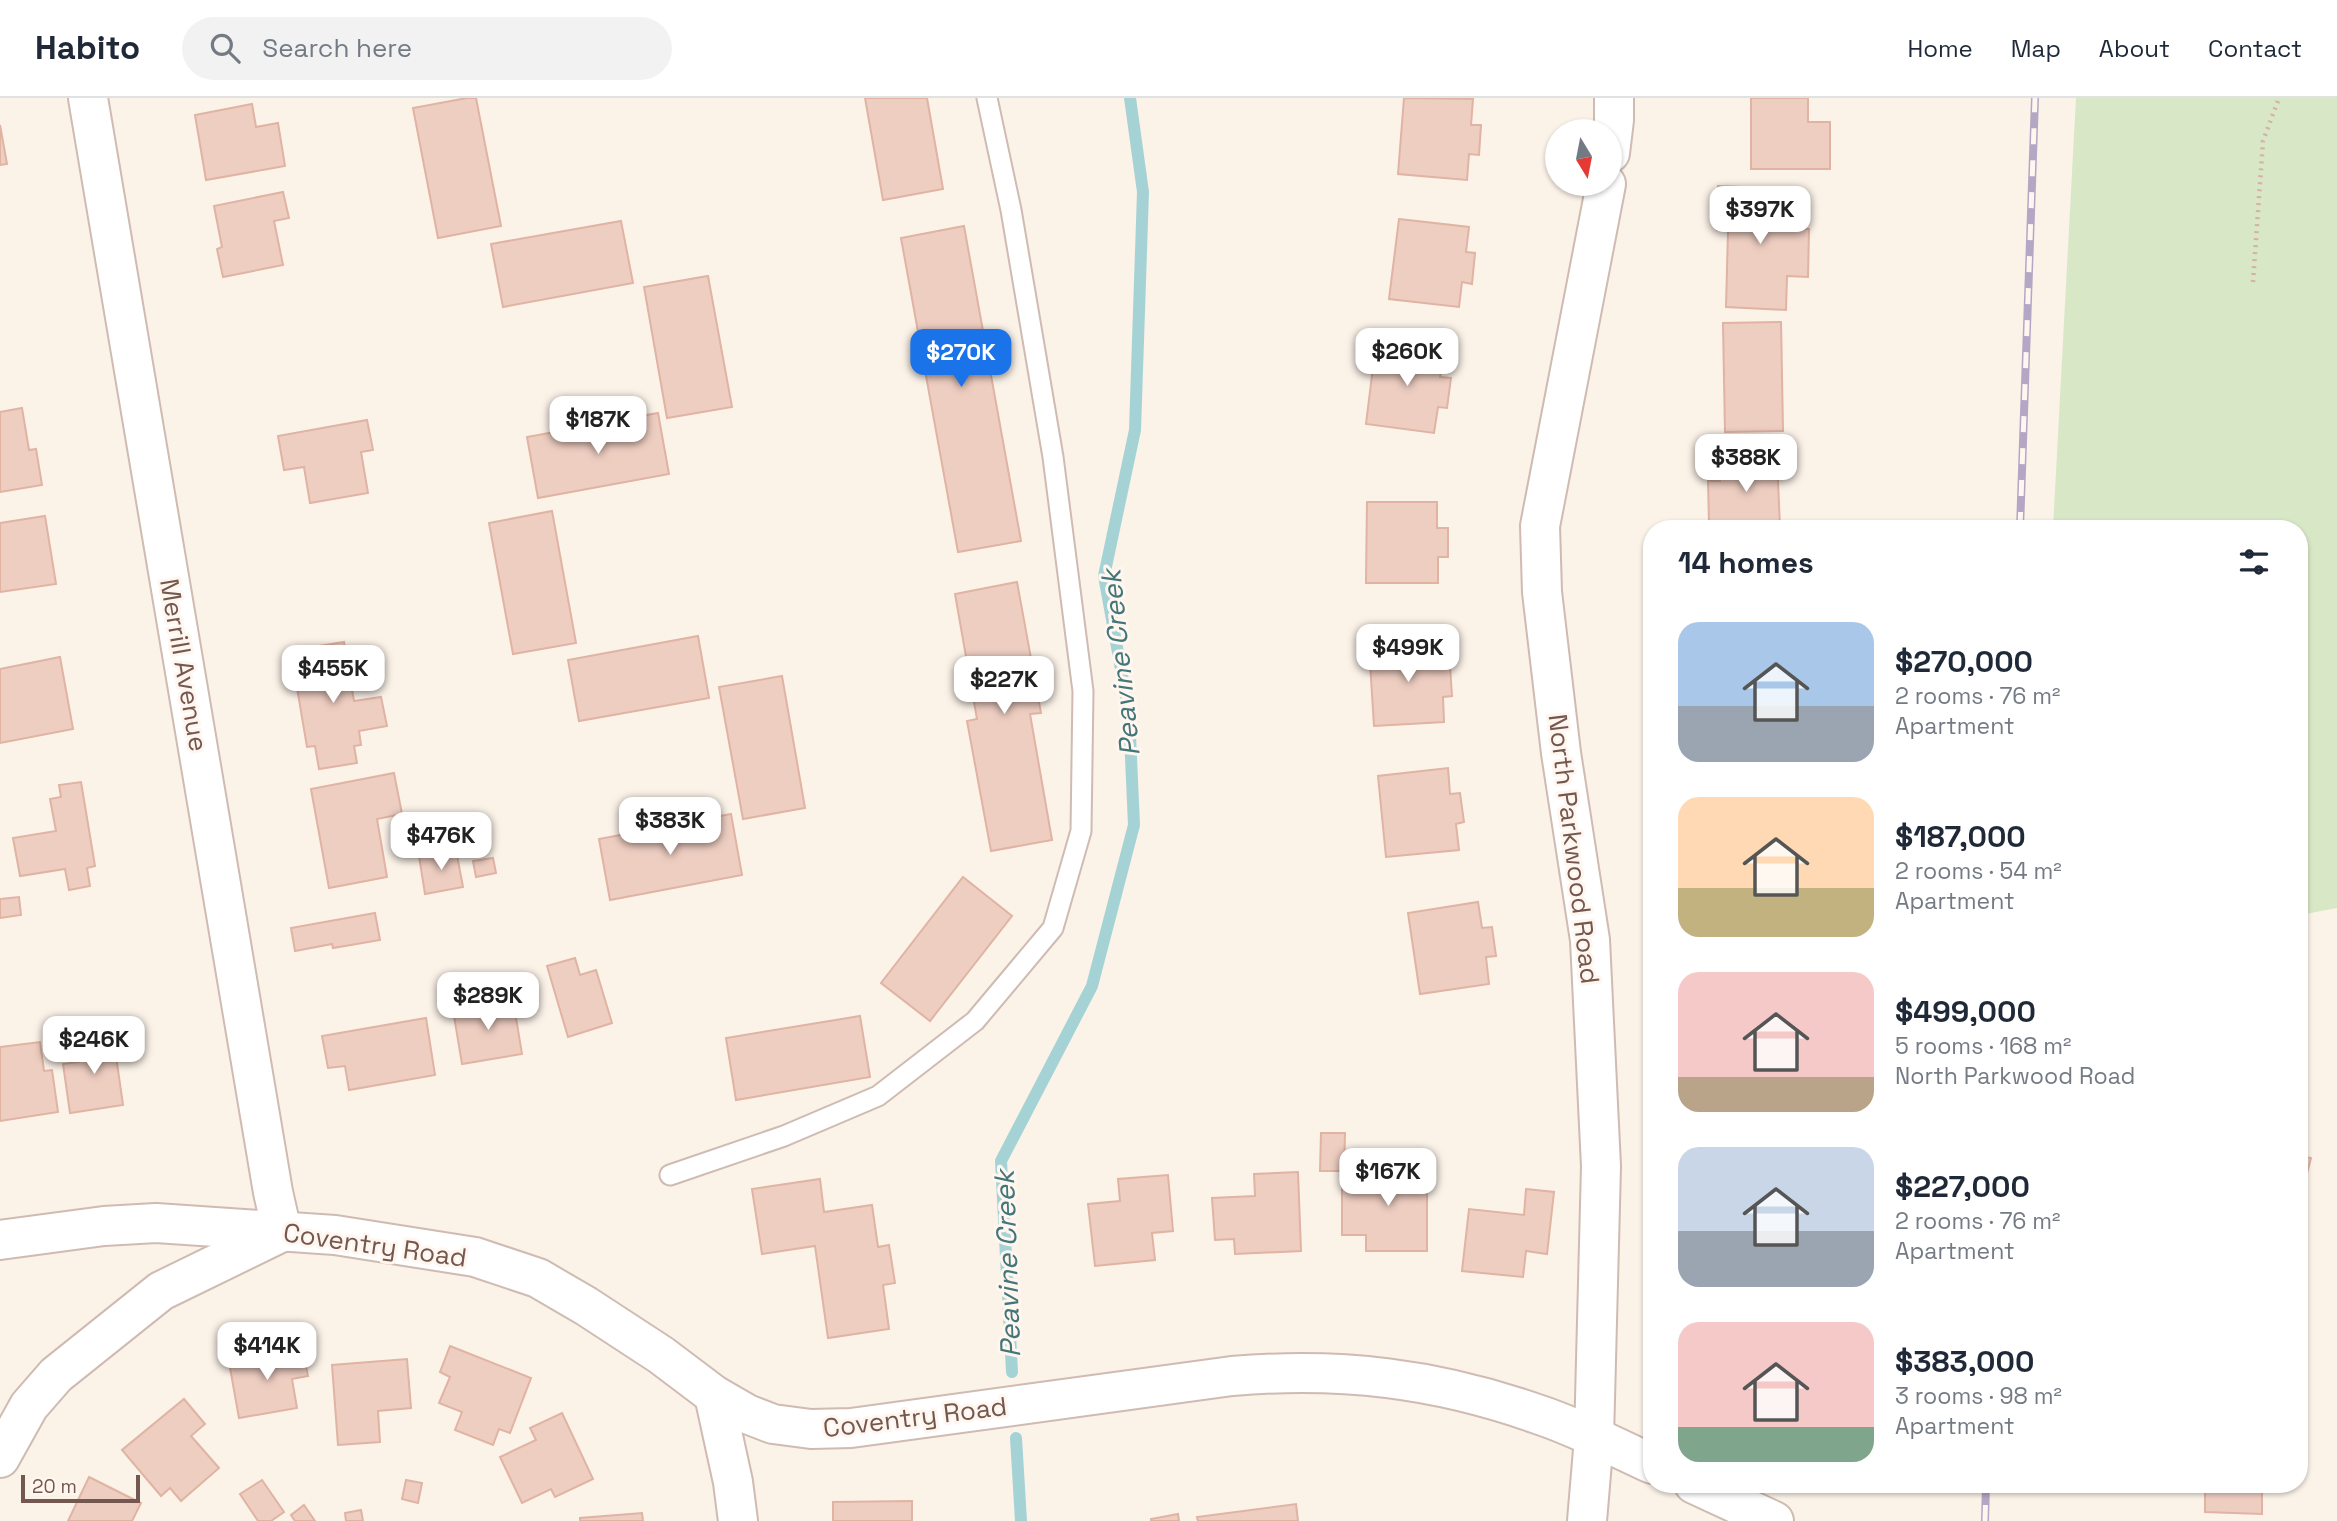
<!DOCTYPE html>
<html lang="en">
<head>
<meta charset="utf-8">
<style>
  body { margin:0; font-family:"Space Grotesk",sans-serif; background:#f2f2f3; color:#1f2937; height:100vh; display:flex; flex-direction:column; font-size:26px; white-space:nowrap }
  * { box-sizing:border-box; margin:0 }
  p { font-size:23px; color:#747a83 }
  .icon { flex:none; width:38px; height:38px; fill:none; stroke:currentColor; stroke-width:2; stroke-linecap:round; stroke-linejoin:round }
  .map { position:relative; flex:1; overflow:hidden }
  .side { position:absolute; left:1643px; top:422px; width:665px; height:973px; display:flex; flex-direction:column; background:#fff; border-radius:28px; box-shadow:0 2px 5px #0004 }
  .side>* { flex:none }
  .needle { width:46px; rotate:170deg }
  .tools { position:absolute; left:1545px; top:21px; display:grid; gap:14px }
  .tools a { display:grid; place-items:center; width:77px; height:77px; border-radius:50%; background:#fff; box-shadow:0 2px 5px #0004; font-size:35px }
  .scale { position:absolute; left:21px; bottom:18px; width:119px; box-sizing:border-box; padding-left:7px; border:4px solid #74574e; border-top:0; font-size:19px; line-height:24px; white-space:nowrap; color:#74574e; -webkit-text-stroke:5px #fef6ef; paint-order:stroke }
  .price { position:absolute; translate:-50% -60px; padding:0 16px; border-radius:14px; background:#fff; color:#222; font-size:23px; line-height:46px; filter:drop-shadow(0 2px 4px #0008) }
  .price::after { content:''; position:absolute; left:50%; top:42px; width:21px; height:16px; margin-left:-10px; background:inherit; clip-path:polygon(0 0,100% 0,50% 100%) }
  .price.selected { background:#1a73e8; color:#fff }
  ul { padding:0; list-style:none }
  li { display:flex; align-items:center; gap:21px; height:175px; padding:0 35px }
  li span { display:grid; place-items:center; flex:none; width:196px; height:140px; border-radius:21px; color:#555 }
  li>.icon { margin-inline-start:auto }
  span .icon { width:84px; height:84px; fill:#fffc; stroke-width:1 }
  li b { font-size:30px }
  h2 { display:flex; justify-content:space-between; align-items:center; height:84px; padding:0 35px; font-size:30px }
  header { display:flex; align-items:center; gap:42px; box-sizing:border-box; height:98px; padding:0 35px; background:#fff; border-bottom:2px solid #e0e1e3 }
  header strong { font-size:33px }
  nav { display:flex; gap:38px; margin-inline-start:auto; font-size:24px }
  .search { width:490px; height:63px; background:#f2f2f3; display:flex; align-items:center; gap:18px; box-sizing:border-box; padding:0 24px; border-radius:38px; color:#747a83; font-size:26px }
  .map>svg:first-child { display:block }
  .green { fill:#d8e8c7 }
  .lines { fill:none; stroke-linecap:round; stroke-linejoin:round }
  .stream { stroke:#a5d3d5; stroke-width:12 }
  .building { fill:#efcec2; stroke:#e0b3a3; stroke-width:2 }
  .service-casing { stroke:#cfbbb2; stroke-width:23 }
  .minor-casing { stroke:#cfbbb2; stroke-width:42 }
  .path { stroke:#d4b1a4; stroke-width:4.5; stroke-dasharray:2 5; stroke-linecap:butt }
  .service { stroke:#fff; stroke-width:19 }
  .minor { stroke:#fff; stroke-width:38 }
  .rail-casing { stroke:#b3a7c5; stroke-width:8 }
  .rail { stroke:#fef6ef; stroke-width:5; stroke-dasharray:16; stroke-linecap:butt }
  .labels { text-anchor:middle; dominant-baseline:central; stroke-width:6; stroke-linejoin:round; paint-order:stroke }
  .street-label { font-size:26px; fill:#74574e; stroke:#fef6ef }
  .water-label { font-size:28px; font-style:italic; fill:#427678; stroke:#fef6ef }
</style>
</head>
<body>
<header>
<strong>Habito</strong>
<div class="search"><svg class="icon" aria-label="search" viewBox="0 0 24 24"><circle cx="10" cy="10" r="6"/><path d="M15 15l6 6"/></svg>Search here</div>
<nav><a>Home</a><a>Map</a><a>About</a><a>Contact</a></nav>
</header>
<div class="map">
<svg width="2337" height="1423" viewBox="0 0 2337 1423">
  <rect width="100%" height="100%" fill="#fbf2e8"/>
  <path class="green" d="M2076,0H2337V810L2300,817V430H2053Z"/>
  <g class="lines">
    <g class="stream">
      <path d="M1012,1274L1001,1063L1092,888L1134,727L1129,615L1104,478L1135,332L1143,94L1130,0"/>
      <path d="M1016,1340L1021,1423"/>
    </g>
  </g>
  <g class="building">
    <path d="M467,0H476L501,128L438,140L413,10Z"/>
    <path d="M865,0H927L943,91L883,102Z"/>
    <path d="M1404,0L1473,1L1471,27H1481L1479,57L1469,56L1467,82L1398,76Z"/>
    <path d="M1751,0H1808V24H1830V71H1751Z"/>
    <path d="M252,6L256,29L278,25L285,68L206,82L195,17Z"/>
    <path d="M0,27L7,66L0,67Z"/>
    <path d="M1718,88L1790,91L1789,130L1809,131L1808,179L1787,178L1786,212L1726,209L1728,133L1717,132Z"/>
    <path d="M283,94L289,120L274,123L283,167L223,179L217,151L222,149L214,108Z"/>
    <path d="M1399,121L1469,129L1466,154L1475,155L1472,186L1462,184L1459,209L1389,201Z"/>
    <path d="M621,123L633,185L503,209L491,146Z"/>
    <path d="M964,128L1021,443L958,454L901,140Z"/>
    <path d="M708,178L732,309L667,320L644,189Z"/>
    <path d="M1781,224L1783,333L1725,334L1723,225Z"/>
    <path d="M1376,245L1444,254L1440,279L1451,280L1447,310L1438,309L1434,335L1366,326Z"/>
    <path d="M22,310L29,352L36,351L42,387L0,394V314Z"/>
    <path d="M658,315L669,376L538,400L527,339Z"/>
    <path d="M367,322L373,352L361,354L368,395L310,405L304,369L284,372L278,338Z"/>
    <path d="M1777,359L1780,430H1721V425H1709L1708,383H1720L1719,361Z"/>
    <path d="M1367,404H1437V430H1448V459H1438V485H1366Z"/>
    <path d="M552,413L576,545L513,556L489,425Z"/>
    <path d="M45,418L56,486L0,494V425Z"/>
    <path d="M1017,484L1041,615L1030,616L1052,742L991,753L967,623L977,621L955,496Z"/>
    <path d="M698,538L709,600L579,623L568,562Z"/>
    <path d="M344,544L354,603L381,599L387,628L359,633L361,647L354,648L357,665L319,671L315,648L307,649L295,578L299,577L295,552Z"/>
    <path d="M1439,544L1440,568H1450L1452,598L1443,599L1444,624L1374,628L1369,548Z"/>
    <path d="M60,559L73,631L0,645V571Z"/>
    <path d="M782,578L805,710L743,721L719,589Z"/>
    <path d="M1448,670L1450,696L1460,695L1464,724L1456,726L1459,752L1386,759L1378,678Z"/>
    <path d="M394,675L402,716L377,721L387,779L329,790L311,691Z"/>
    <path d="M81,684L95,768L87,770L90,788L69,792L65,771L20,778L13,740L56,733L50,701L61,699L59,687Z"/>
    <path d="M731,716L742,777L610,802L599,741Z"/>
    <path d="M456,752L463,789L425,796L419,758Z"/>
    <path d="M493,760L496,775L476,779L473,763Z"/>
    <path d="M963,779L1012,818L930,923L881,885Z"/>
    <path d="M19,799L21,817L0,820V801Z"/>
    <path d="M1478,804L1482,830L1492,829L1496,858L1486,859L1489,886L1420,896L1408,815Z"/>
    <path d="M375,815L380,842L333,850L332,846L295,853L291,830Z"/>
    <path d="M575,860L580,877L596,872L612,925L568,939L547,868Z"/>
    <path d="M513,902L522,956L462,966L453,912Z"/>
    <path d="M860,918L870,979L736,1002L726,940Z"/>
    <path d="M426,920L435,977L349,992L345,968L328,970L322,938Z"/>
    <path d="M113,937L123,1007L70,1015L63,966L79,964L76,943Z"/>
    <path d="M40,944L44,973L52,972L58,1014L0,1023V949Z"/>
    <path d="M1321,1035H1345L1344,1073H1320Z"/>
    <path d="M2300,1058L2311,1060L2300,1102Z"/>
    <path d="M1356,1067H1427V1153H1366V1137H1342V1089H1357Z"/>
    <path d="M1298,1074L1301,1153L1235,1156L1234,1141L1215,1142L1212,1100L1255,1098L1254,1076Z"/>
    <path d="M1168,1077L1173,1133L1152,1135L1155,1162L1095,1168L1088,1106L1120,1103L1118,1081Z"/>
    <path d="M820,1081L824,1114L872,1107L878,1149L889,1147L895,1185L883,1187L889,1231L828,1240L815,1148L762,1156L752,1091Z"/>
    <path d="M1526,1091L1554,1094L1547,1156L1526,1153L1523,1179L1462,1173L1469,1111L1524,1117Z"/>
    <path d="M282,1247L283,1254L289,1253L290,1256L303,1254L308,1278L292,1281L297,1310L239,1320L229,1264L270,1257L268,1250Z"/>
    <path d="M450,1248L531,1280L510,1335L499,1331L493,1347L455,1332L462,1314L439,1305L450,1279L440,1274Z"/>
    <path d="M407,1261L411,1310L378,1313L380,1344L338,1347L332,1267Z"/>
    <path d="M184,1301L205,1326L191,1338L219,1370L181,1403L170,1390L161,1398L122,1352Z"/>
    <path d="M562,1315L593,1381L555,1399L551,1391L522,1405L500,1359L536,1342L530,1330Z"/>
    <path d="M89,1379L141,1405L132,1423H68Z"/>
    <path d="M262,1382L284,1414L271,1423H258L240,1396Z"/>
    <path d="M406,1382L422,1385L418,1405L402,1401Z"/>
    <path d="M2205,1386H2262V1416L2205,1414Z"/>
    <path d="M912,1403V1423H833V1404Z"/>
    <path d="M1296,1406L1298,1423H1198L1197,1419Z"/>
    <path d="M304,1407L315,1423H295L291,1417Z"/>
    <path d="M361,1412L363,1423H346L345,1415Z"/>
    <path d="M642,1415L643,1423H580V1420Z"/>
    <path d="M1178,1416L1179,1423H1151V1421Z"/>
  </g>
  <g class="lines">
    <g class="service-casing">
      <path id="service" d="M670,1077L784,1038L878,998L975,923L1053,830L1081,733L1083,593L1053,359L1011,112L987,0"/>
    </g>
    <g class="minor-casing">
      <g id="minor">
        <path d="M1610,55L1614,22V0"/>
        <path d="M0,1142L104,1128L156,1125L335,1137L475,1159L538,1180L586,1208L661,1257L714,1297L747,1316L773,1326L811,1331L851,1330L1232,1278C1341,1269 1436,1280 1540,1317C1579,1330 1615,1349 1652,1366"/>
        <path d="M714,1297L733,1384L738,1423"/>
        <path d="M0,1360L29,1308L56,1277L161,1193L282,1134L273,1094L88,0"/>
        <path d="M1694,1386L1774,1423"/>
        <path d="M1587,1423L1594,1340L1601,1068L1590,842L1561,655L1542,494L1540,428L1606,86"/>
      </g>
    </g>
    <path class="path" d="M2253,184L2263,43L2279,0"/>
    <use href="#service" class="service"/>
    <use href="#minor" class="minor"/>
    <g class="rail-casing">
      <g id="rail">
        <path d="M2020,430L2035,0"/>
        <path d="M1985,1423L1986,1386"/>
      </g>
    </g>
    <use href="#rail" class="rail"/>
  </g>
  <g class="labels">
    <g class="street-label">
      <text transform="translate(184 567) rotate(80)">Merrill Avenue</text>
      <text transform="translate(1574 751) rotate(83)">North Parkwood Road</text>
      <text transform="translate(375 1147) rotate(8)">Coventry Road</text>
      <text transform="translate(915 1319) rotate(-7)">Coventry Road</text>
    </g>
    <g class="water-label">
      <text transform="translate(1120 565) rotate(-96)">Peavine Creek</text>
      <text transform="translate(1007 1166) rotate(-92)">Peavine Creek</text>
    </g>
  </g>
</svg>
<div class="tools">
<a><svg class="needle" viewBox="-14 -14 28 28"><path d="M0-13l5 13h-10z" fill="#e53935"/><path d="M0 13l5-13h-10z" fill="#747a83"/></svg></a>
</div>
<div class="scale">20 m</div>
<b class="price" style="left:1760px;top:148px">$397K</b>
<b class="price" style="left:1407px;top:290px">$260K</b>
<b class="price selected" style="left:961px;top:291px">$270K</b>
<b class="price" style="left:598px;top:358px">$187K</b>
<b class="price" style="left:1746px;top:396px">$388K</b>
<b class="price" style="left:1408px;top:586px">$499K</b>
<b class="price" style="left:333px;top:607px">$455K</b>
<b class="price" style="left:1004px;top:618px">$227K</b>
<b class="price" style="left:670px;top:759px">$383K</b>
<b class="price" style="left:441px;top:774px">$476K</b>
<b class="price" style="left:488px;top:934px">$289K</b>
<b class="price" style="left:94px;top:978px">$246K</b>
<b class="price" style="left:1388px;top:1110px">$167K</b>
<b class="price" style="left:267px;top:1284px">$414K</b>
<section class="side">
<h2>14 homes<svg class="icon" aria-label="filters" viewBox="0 0 24 24"><path d="M4 7h16M4 17h16"/><circle cx="9" cy="7" r="2"/><circle cx="15" cy="17" r="2"/></svg></h2>
<ul>
<li><span style="background:linear-gradient(#a9c7e8 60%,#9aa5b1 0)"><svg class="icon" aria-label="home" viewBox="0 0 24 24"><path d="M3 11l9-7 9 7M6 9v11h12V9"/></svg></span><div><b>$270,000</b><p>2 rooms · 76 m²</p><p>Apartment</p></div></li>
<li><span style="background:linear-gradient(#ffd9b3 65%,#c2b280 0)"><svg class="icon" aria-label="home" viewBox="0 0 24 24"><path d="M3 11l9-7 9 7M6 9v11h12V9"/></svg></span><div><b>$187,000</b><p>2 rooms · 54 m²</p><p>Apartment</p></div></li>
<li><span style="background:linear-gradient(#f6c9c9 75%,#b9a48a 0)"><svg class="icon" aria-label="home" viewBox="0 0 24 24"><path d="M3 11l9-7 9 7M6 9v11h12V9"/></svg></span><div><b>$499,000</b><p>5 rooms · 168 m²</p><p>North Parkwood Road</p></div></li>
<li><span style="background:linear-gradient(#c9d6e8 60%,#9aa5b1 0)"><svg class="icon" aria-label="home" viewBox="0 0 24 24"><path d="M3 11l9-7 9 7M6 9v11h12V9"/></svg></span><div><b>$227,000</b><p>2 rooms · 76 m²</p><p>Apartment</p></div></li>
<li><span style="background:linear-gradient(#f6c9c9 75%,#7fa58c 0)"><svg class="icon" aria-label="home" viewBox="0 0 24 24"><path d="M3 11l9-7 9 7M6 9v11h12V9"/></svg></span><div><b>$383,000</b><p>3 rooms · 98 m²</p><p>Apartment</p></div></li>
</ul>
</section>
</div>
</body>
</html>
